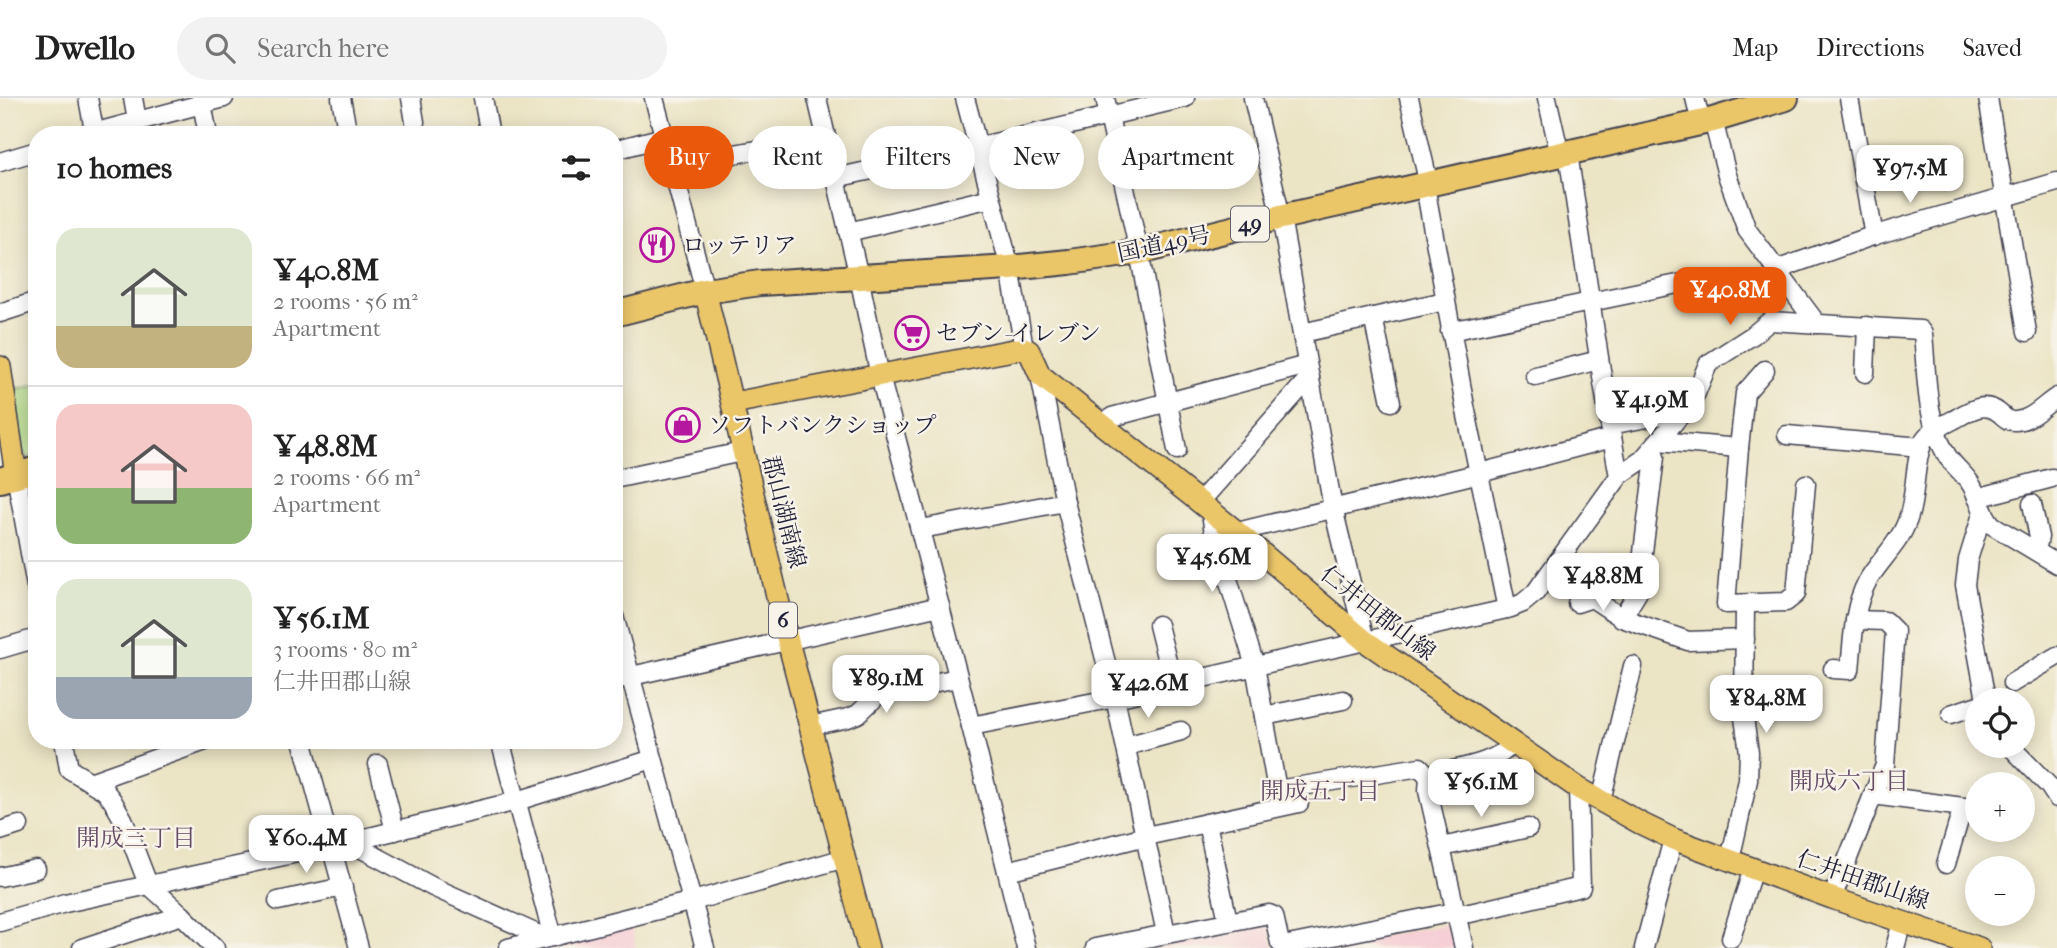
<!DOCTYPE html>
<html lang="en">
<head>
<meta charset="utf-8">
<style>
  body { margin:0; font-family:"IM FELL French Canon","Noto Serif JP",serif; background:#f2f2f2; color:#222; height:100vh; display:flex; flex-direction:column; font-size:26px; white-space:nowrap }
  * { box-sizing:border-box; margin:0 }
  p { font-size:23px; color:#767676 }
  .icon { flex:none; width:38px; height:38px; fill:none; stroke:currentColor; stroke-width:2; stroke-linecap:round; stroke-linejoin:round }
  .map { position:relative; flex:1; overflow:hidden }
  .sheet { position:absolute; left:28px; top:28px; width:595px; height:623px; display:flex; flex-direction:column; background:#fff; border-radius:28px; box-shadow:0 4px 18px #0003 }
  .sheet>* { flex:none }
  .guide { position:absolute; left:644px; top:28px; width:665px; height:63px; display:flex; gap:14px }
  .fabs { position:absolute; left:1965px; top:590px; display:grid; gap:14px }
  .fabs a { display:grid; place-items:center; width:70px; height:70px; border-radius:50%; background:#fff; box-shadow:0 4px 18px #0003; font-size:35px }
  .price { position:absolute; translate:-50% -60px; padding:0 16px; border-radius:14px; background:#fff; color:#222; font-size:23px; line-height:46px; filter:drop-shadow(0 2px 4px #0008) }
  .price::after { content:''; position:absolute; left:50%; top:42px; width:21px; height:16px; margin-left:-10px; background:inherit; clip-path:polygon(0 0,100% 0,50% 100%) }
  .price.selected { background:#ea580c; color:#fff }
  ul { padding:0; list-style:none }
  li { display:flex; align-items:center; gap:21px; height:175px; padding:0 28px }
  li+li { border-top:2px solid #e0e0e0 }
  li span { display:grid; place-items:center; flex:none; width:196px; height:140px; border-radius:21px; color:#555 }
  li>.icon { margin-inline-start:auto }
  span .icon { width:84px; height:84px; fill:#fffc; stroke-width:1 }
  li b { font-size:30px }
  h2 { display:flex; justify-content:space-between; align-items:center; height:84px; padding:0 28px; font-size:30px }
  .tag { padding:0 24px; border-radius:32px; background:#fff; box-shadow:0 4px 18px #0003; font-size:24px; line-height:63px }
  .tag.selected { background:#ea580c; color:#fff }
  header { display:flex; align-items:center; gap:42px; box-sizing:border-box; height:98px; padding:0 35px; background:#fff; border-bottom:2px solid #e0e0e0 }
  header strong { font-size:33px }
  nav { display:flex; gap:38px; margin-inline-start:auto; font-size:24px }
  .search { width:490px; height:63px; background:#f2f2f2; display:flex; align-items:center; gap:18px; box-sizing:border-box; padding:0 24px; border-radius:38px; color:#767676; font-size:26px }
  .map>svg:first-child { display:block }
  .built { fill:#f6cfd6 }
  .green { fill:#aed883; stroke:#687d5f; stroke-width:2 }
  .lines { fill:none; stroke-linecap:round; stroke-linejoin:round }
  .minor-casing { stroke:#403f50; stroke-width:21 }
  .major-casing { stroke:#403f50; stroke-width:24 }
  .highway-casing { stroke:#403f50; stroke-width:28 }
  .minor { stroke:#fff; stroke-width:18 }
  .major { stroke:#ebc669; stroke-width:21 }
  .highway { stroke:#ebc669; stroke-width:24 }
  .labels { text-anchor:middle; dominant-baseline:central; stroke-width:5; stroke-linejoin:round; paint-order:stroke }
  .shield { fill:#f7f3e8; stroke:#62616f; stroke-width:2 }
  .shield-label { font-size:21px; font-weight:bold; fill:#22223b }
  .street-label { font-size:23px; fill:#22223b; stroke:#f7f3e8 }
  .poi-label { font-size:23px; fill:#22223b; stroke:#f7f3e8; text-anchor:start }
  .neighbourhood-label { font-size:24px; fill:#644b66; stroke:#f7f3e8 }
</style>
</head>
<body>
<header>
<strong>Dwello</strong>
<div class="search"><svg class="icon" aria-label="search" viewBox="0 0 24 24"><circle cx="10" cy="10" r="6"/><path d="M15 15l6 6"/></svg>Search here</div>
<nav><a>Map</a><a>Directions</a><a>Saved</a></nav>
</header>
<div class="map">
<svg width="2057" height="850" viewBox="0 0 2057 850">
  <rect width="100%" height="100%" fill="#f7f3e8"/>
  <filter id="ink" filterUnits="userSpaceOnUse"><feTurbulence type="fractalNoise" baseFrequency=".0143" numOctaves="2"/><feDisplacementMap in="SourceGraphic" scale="14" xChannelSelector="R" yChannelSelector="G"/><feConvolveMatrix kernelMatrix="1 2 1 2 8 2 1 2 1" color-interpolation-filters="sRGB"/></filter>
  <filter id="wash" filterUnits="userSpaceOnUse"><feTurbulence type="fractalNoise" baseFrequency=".00686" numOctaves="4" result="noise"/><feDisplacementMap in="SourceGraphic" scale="28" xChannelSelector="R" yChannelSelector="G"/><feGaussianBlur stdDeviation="1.57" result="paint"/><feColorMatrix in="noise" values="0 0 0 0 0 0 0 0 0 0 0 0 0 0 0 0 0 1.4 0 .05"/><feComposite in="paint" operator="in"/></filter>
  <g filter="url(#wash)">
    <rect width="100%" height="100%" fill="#ebe4c5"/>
    <g class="built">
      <path d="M630,824L636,850H528Z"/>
      <path d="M1449,826L1455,850H1309Z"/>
      <path d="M1267,827L1274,850H1153Z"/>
    </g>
    <path class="green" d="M37,286V358L30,360L19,356L8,293Z"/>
  </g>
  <g filter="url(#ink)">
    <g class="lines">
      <g class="minor-casing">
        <g id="minor">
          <path d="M88,0L95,37"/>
          <path d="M133,0L137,23"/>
          <path d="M201,0L208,37"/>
          <path d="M341,0L348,37"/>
          <path d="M411,0L415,24"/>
          <path d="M483,0L490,37"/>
          <path d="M654,0L705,193"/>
          <path d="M817,0L859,179L880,278L971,628L1026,850"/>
          <path d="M965,0L1010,170L1024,250"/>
          <path d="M1105,0L1139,154L1177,352"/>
          <path d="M1253,0L1281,119L1333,410L1365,543"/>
          <path d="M1409,0L1429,87"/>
          <path d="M1547,0L1560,57"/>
          <path d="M1695,0L1701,25"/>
          <path d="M1849,0L1874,138"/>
          <path d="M1988,0L2027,234"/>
          <path d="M1713,22L1727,77L1747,132L1817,226"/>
          <path d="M86,37L224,0"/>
          <path d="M614,52L664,39"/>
          <path d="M1568,55C1584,161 1599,268 1618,373L1620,377"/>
          <path d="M0,64L37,53"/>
          <path d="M671,67L826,40"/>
          <path d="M835,80L977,49L1185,0"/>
          <path d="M1425,88L1465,308L1507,511"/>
          <path d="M848,134L991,100"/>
          <path d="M1776,172L1872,138L2057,84"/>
          <path d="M0,215L37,203"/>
          <path d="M1373,219L1391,304"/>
          <path d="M1450,233L1697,182"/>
          <path d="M1302,235L1445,203"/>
          <path d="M1865,275L1867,228"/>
          <path d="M1040,277L1065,404L1115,600L1166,835"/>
          <path d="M1535,278L1599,262"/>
          <path d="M1101,326L1112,319L1307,267"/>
          <path d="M1610,327L1684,313"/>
          <path d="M1787,337L1921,349"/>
          <path d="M1659,343L1739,350L1745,295L1765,272"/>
          <path d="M1739,350L1726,506L1786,504L1796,496L1806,386"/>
          <path d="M1653,351L1655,359L1638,494L1622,520L1688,543L1745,541"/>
          <path d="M16,377L37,494"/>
          <path d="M614,381L742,354"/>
          <path d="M1977,400L2052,380"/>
          <path d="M1199,405L1310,279"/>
          <path d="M2032,406L2039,439L2036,453"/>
          <path d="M1983,413L1968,462L1965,487L1986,602"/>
          <path d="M1211,414L1214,436L1255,568L1277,692L1420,669L1429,679"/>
          <path d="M921,431L1065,404"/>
          <path d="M1237,434L1480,375L1612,340"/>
          <path d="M1577,505L1592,500L1622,520"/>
          <path d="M614,518L705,850"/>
          <path d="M1158,527L1173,587"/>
          <path d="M0,551L37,540"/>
          <path d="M1833,571L1850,572C1853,543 1853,510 1867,484C1878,464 1898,447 1906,426C1917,402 1913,362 1924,342C1930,333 1945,326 1955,321C1969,313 1984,303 1998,314C2005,319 2007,324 2016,323C2032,322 2044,307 2057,299"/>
          <path d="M614,582L940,508"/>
          <path d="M2012,585L2057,558"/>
          <path d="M1951,616L1978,607"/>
          <path d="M1264,618L1343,602"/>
          <path d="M810,628L848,620L858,616L880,595L958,580"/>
          <path d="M971,628L1115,600L1511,510L1523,505L1535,495L1620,377L1642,362L1684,313L1696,295L1708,266L1753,237L1770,223L1920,232L1923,236C1927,275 1925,319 1945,354C1951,367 1965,375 1972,388C1979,401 1982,415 1992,427L2057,466"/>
          <path d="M64,642L69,671L105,693L112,702L123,721L148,786L182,817L215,850"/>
          <path d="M302,642L359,850"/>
          <path d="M500,642L553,839"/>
          <path d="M1126,648L1181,633"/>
          <path d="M2010,648L2049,688L2057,700"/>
          <path d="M378,666L395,733"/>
          <path d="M90,684L208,642"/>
          <path d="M1873,697L1978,711"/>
          <path d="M1601,703L1633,568"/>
          <path d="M1207,725L1228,823"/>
          <path d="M0,733L19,727"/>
          <path d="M349,744L433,789L546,840"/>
          <path d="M1442,749L1528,730"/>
          <path d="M1730,762L1748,682L1749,654L1744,620L1745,506"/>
          <path d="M1946,766L1963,709"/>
          <path d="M1007,773L1146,738L1299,705"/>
          <path d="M0,779L36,771"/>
          <path d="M1832,800L1885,667L1895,533L1885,523L1855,522"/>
          <path d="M278,803L343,789"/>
          <path d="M0,824L65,805L349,744L517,703L653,661"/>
          <path d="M1731,840L1753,771"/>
          <path d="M82,850L182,817"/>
          <path d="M508,850L693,803L845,760"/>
          <path d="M1095,850L1269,816L1274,818L1280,845L1283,848L1449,815H1470L1581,789L1578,690"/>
          <path d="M1464,850L1428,693L1429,679L1436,676C1462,669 1495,666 1513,645"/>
          <path d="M1644,850L1673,741"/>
          <path d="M1895,850L1902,824"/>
        </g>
      </g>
      <g class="major-casing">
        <g id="major">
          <path d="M705,193C734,309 759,426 788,543C814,645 841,748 868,850"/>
          <path d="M0,269L16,377"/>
          <path d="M733,305L1024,250L1029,253L1040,277L1237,434L1365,543L1578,690L1640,725L1673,741L1832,800L1979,850"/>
        </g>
      </g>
      <g class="highway-casing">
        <g id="highway">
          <path d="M614,216L705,193L760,185L1010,170L1069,164L1139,154L1281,119L1713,22L1786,0"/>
          <path d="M0,382L37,371"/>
        </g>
      </g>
      <use href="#minor" class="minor"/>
      <use href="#major" class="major"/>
      <use href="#highway" class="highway"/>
    </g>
  </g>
  <defs>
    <g id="restaurant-ring" transform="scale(1.75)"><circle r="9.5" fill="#f7f3e8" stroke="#b5179e" stroke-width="1.5"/><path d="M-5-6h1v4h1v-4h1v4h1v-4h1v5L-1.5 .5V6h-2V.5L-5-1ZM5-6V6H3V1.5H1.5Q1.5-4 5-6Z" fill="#b5179e"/></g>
    <g id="supermarket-ring" transform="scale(1.75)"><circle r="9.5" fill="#f7f3e8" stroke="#b5179e" stroke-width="1.5"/><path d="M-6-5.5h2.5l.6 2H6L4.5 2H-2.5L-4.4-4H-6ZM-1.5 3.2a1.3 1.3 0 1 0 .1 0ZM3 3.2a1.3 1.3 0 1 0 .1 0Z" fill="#b5179e"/></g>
    <g id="shop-ring" transform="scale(1.75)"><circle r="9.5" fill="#f7f3e8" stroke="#b5179e" stroke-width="1.5"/><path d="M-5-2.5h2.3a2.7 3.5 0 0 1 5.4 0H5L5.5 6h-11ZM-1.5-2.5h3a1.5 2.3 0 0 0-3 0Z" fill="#b5179e"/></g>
  </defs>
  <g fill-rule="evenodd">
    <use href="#restaurant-ring" x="657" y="147"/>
    <use href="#supermarket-ring" x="912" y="235"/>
    <use href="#shop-ring" x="683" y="327"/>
  </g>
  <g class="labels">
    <g class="shield">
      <rect x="1231" y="108.5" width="38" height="35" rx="5"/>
      <rect x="769" y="504.5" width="28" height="35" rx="5"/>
    </g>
    <g class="shield-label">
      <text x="1250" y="126">49</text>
      <text x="783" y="522">6</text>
    </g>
    <g class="street-label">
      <text transform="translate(1164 146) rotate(-12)">国道49号</text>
      <text transform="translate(784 414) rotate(76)">郡山湖南線</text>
      <text transform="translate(1378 515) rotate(38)">仁井田郡山線</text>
      <text transform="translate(1863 782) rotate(19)">仁井田郡山線</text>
    </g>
    <g class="poi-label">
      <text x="682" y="147">ロッテリア</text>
      <text x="936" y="235">セブン-イレブン</text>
      <text x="708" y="327">ソフトバンクショップ</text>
    </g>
    <g class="neighbourhood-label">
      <text x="1849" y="683">開成六丁目</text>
      <text x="1320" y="693">開成五丁目</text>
      <text x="136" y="740">開成三丁目</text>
    </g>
  </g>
</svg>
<div class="fabs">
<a><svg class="icon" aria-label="locate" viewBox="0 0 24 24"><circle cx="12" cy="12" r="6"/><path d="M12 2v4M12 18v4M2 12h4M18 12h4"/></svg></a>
<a>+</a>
<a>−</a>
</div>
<b class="price" style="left:1910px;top:107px">¥97.5M</b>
<b class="price selected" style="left:1730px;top:229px">¥40.8M</b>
<b class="price" style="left:1650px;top:339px">¥41.9M</b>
<b class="price" style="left:1212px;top:496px">¥45.6M</b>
<b class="price" style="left:1603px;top:515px">¥48.8M</b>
<b class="price" style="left:886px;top:617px">¥89.1M</b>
<b class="price" style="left:1148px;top:622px">¥42.6M</b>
<b class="price" style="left:1766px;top:637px">¥84.8M</b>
<b class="price" style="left:1481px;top:721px">¥56.1M</b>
<b class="price" style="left:306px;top:777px">¥60.4M</b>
<div class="guide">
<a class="tag selected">Buy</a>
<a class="tag">Rent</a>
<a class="tag">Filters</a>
<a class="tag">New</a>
<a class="tag">Apartment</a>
</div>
<section class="sheet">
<h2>10 homes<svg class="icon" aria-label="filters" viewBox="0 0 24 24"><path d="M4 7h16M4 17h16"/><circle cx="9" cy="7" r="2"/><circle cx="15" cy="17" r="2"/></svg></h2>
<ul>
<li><span style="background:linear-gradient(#dfe7d0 70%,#c2b280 0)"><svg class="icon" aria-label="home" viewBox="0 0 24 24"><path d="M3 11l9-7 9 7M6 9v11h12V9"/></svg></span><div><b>¥40.8M</b><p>2 rooms · 56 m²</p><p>Apartment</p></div></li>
<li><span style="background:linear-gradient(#f6c9c9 60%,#8fb573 0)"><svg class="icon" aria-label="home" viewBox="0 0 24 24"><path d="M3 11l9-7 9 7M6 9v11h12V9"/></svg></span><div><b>¥48.8M</b><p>2 rooms · 66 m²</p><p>Apartment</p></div></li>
<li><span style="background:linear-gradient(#dfe7d0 70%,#9aa5b1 0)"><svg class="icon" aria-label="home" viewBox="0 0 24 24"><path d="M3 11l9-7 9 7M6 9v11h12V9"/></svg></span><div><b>¥56.1M</b><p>3 rooms · 80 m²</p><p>仁井田郡山線</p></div></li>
</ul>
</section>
</div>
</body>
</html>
